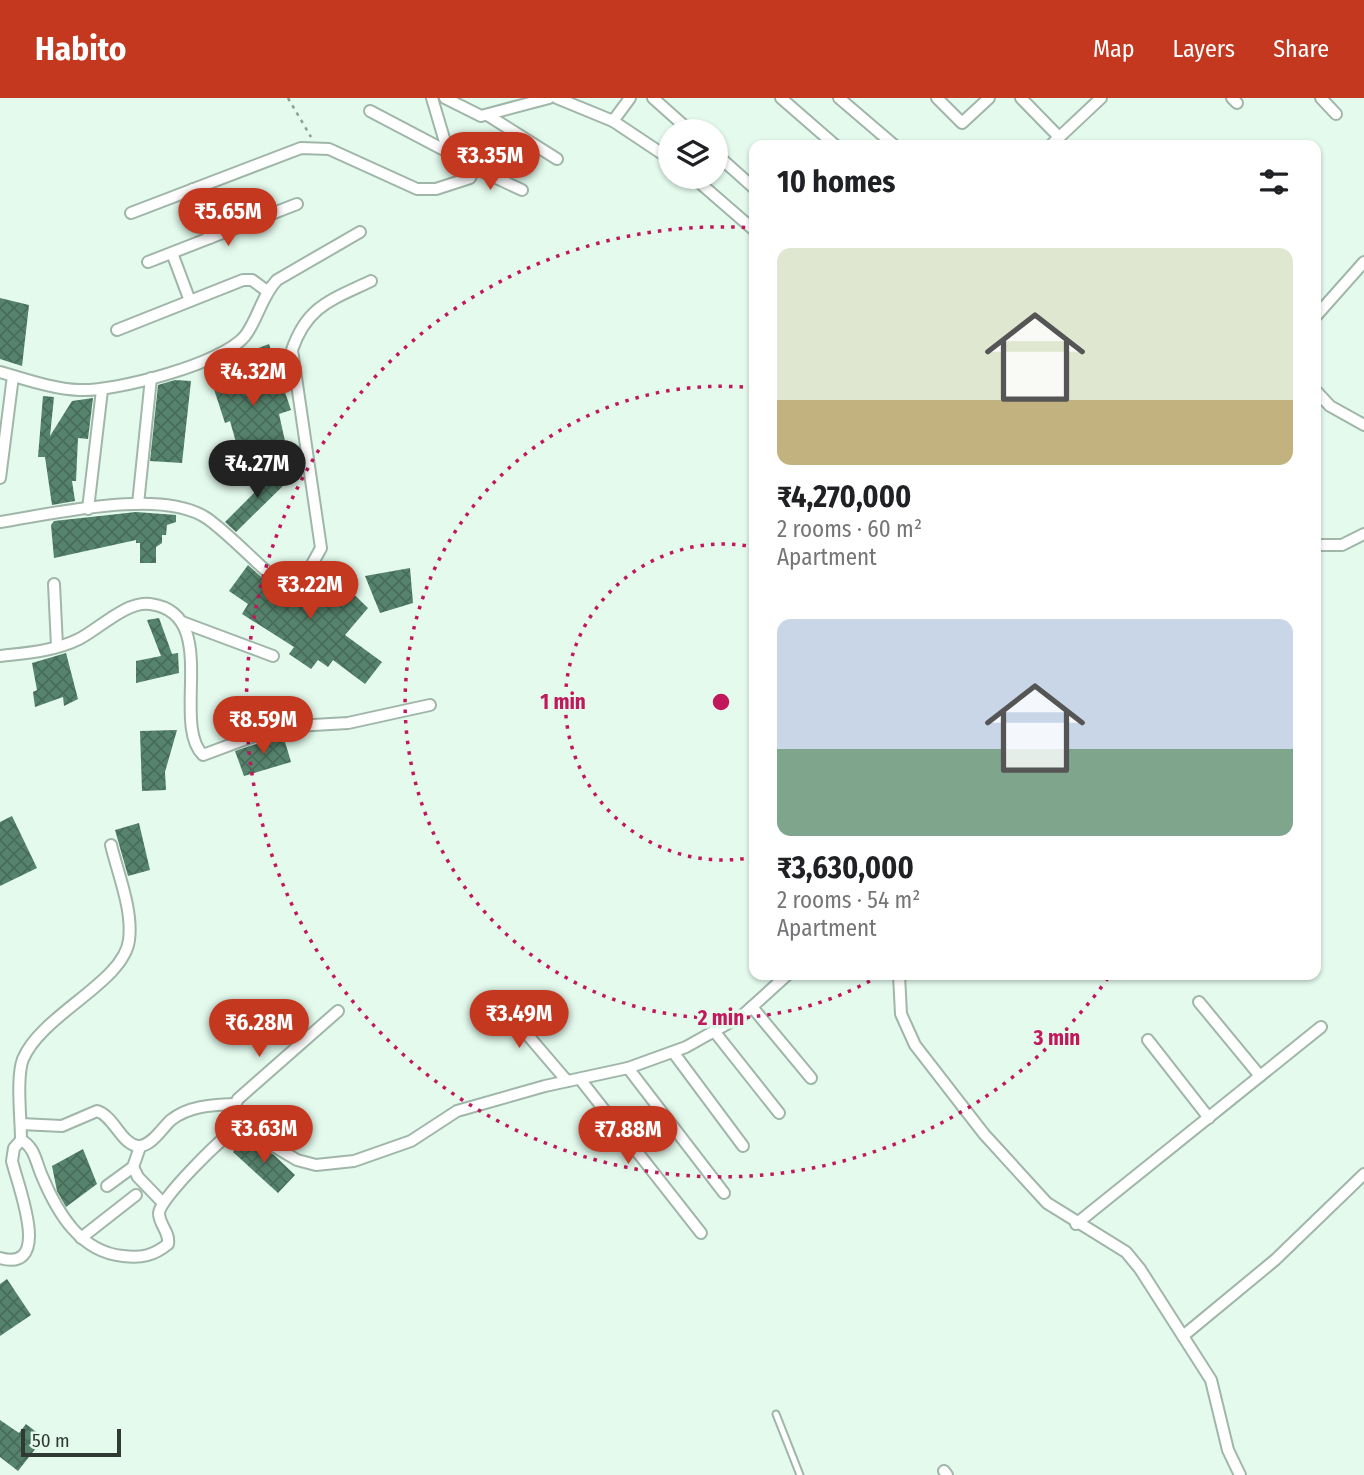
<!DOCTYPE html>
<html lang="en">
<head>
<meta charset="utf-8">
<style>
  body { margin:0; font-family:"Fira Sans Condensed",sans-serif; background:#f2f2f2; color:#202124; height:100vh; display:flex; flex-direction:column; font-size:26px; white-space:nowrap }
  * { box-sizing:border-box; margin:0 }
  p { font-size:23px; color:#757577 }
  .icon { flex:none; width:38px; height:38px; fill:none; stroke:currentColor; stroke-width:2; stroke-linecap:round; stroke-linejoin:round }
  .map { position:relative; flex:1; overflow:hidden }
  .side { position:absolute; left:749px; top:42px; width:572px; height:840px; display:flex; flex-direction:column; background:#fff; border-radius:14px; box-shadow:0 2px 5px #0004 }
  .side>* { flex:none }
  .buttons { position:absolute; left:658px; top:21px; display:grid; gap:14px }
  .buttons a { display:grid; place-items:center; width:70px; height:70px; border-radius:50%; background:#fff; box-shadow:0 2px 5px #0004; font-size:35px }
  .scale { position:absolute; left:21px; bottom:18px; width:100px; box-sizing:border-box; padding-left:7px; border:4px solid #313934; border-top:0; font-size:19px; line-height:24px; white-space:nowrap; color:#313934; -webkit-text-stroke:5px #e3faed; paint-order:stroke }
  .price { position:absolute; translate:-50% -60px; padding:0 16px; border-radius:24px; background:#c43820; color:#fff; font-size:23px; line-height:46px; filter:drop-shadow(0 2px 4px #0008) }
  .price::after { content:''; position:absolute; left:50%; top:42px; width:21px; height:16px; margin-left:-10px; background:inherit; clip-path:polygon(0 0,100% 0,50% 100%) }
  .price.selected { background:#222; color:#fff }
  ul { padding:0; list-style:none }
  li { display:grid; align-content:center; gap:14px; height:371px; padding:0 28px }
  li span { display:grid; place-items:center; height:217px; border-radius:14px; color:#555 }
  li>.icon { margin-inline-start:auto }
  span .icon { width:126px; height:126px; fill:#fffc; stroke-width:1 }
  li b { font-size:30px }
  h2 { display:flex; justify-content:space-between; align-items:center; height:84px; padding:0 28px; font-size:30px }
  header { display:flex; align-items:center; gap:42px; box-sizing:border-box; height:98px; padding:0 35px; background:#c43820; color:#fff }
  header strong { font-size:33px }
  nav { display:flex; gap:38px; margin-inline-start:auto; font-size:24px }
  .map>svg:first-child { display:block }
  .building { fill:url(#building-cross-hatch) }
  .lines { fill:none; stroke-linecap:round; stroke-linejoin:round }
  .lane-casing { stroke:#a0b6a9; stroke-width:9 }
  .street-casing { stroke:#a0b6a9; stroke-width:14 }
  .path { stroke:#8f9f95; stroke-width:2.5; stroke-dasharray:3.5 5; stroke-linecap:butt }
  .lane { stroke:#fff; stroke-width:5 }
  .street { stroke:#fff; stroke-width:10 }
  .ring { fill:none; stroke:#c2185b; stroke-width:3.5; stroke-dasharray:3.5 7 }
  .centre { fill:#c2185b; stroke:#e3faed; stroke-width:3.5 }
  .ring-label { font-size:21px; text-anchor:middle; font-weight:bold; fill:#c2185b; stroke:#e3faed; stroke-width:7; stroke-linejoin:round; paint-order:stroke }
</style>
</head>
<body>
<header>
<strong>Habito</strong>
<nav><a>Map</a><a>Layers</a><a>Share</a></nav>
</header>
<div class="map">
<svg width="1364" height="1377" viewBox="0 0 1364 1377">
  <defs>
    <pattern id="building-cross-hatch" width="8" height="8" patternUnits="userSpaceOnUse" patternTransform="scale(1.75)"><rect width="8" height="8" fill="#56836c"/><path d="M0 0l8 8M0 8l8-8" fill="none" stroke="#486c5a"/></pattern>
  </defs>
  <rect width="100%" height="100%" fill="#e3faed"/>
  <g class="building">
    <path d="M0,200L29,207L22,268L0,261Z"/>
    <path d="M269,246L291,312L279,316L289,361L238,379L230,351L237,348L230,323L225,325L207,270Z"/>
    <path d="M175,282L191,283L182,365L150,363L158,287Z"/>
    <path d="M43,298L54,299L50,338L72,303L93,300L88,341L78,340L76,383H72L75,403L52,407L45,359H38Z"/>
    <path d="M278,371L290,381L236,434L225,424Z"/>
    <path d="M136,414L176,417V424L167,427L166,437H162V445L156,449V465H140V445H136V442L54,460L51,427L54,423Z"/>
    <path d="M248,467L268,485L286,491L302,501L331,474L368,510L345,537L382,564L365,586L333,562L328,569L318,562L311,571L289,556L294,549L242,516L248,506L229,493Z"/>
    <path d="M410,470L413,505L380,515L365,478Z"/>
    <path d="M159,520L172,556L178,555L179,575L136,585V563L161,558L147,522Z"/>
    <path d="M66,555L78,601L64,608L63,599L35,609L33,594L37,592L32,565Z"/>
    <path d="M177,632L165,674L166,692L142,693L140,633Z"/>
    <path d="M283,637L291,664L244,678L235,653Z"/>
    <path d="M12,718L37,770L0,788V724Z"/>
    <path d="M139,725L150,772L128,778L115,732Z"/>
    <path d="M245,1040L274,1057L295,1077L278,1095L233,1054Z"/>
    <path d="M83,1051L97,1086L66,1109L57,1093L52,1068Z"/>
    <path d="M7,1181L31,1217L0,1238V1186Z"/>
    <path d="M0,1322L19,1335L26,1326L44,1340L18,1373L0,1359Z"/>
  </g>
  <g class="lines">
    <g class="lane-casing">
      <path id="lane" d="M776,1316L800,1377"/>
    </g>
    <g class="street-casing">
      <g id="street">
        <path d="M445,0L481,18L549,0"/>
        <path d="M557,0L613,23L630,0"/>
        <path d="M653,0L690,33"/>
        <path d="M781,0L835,47"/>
        <path d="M839,0L894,47"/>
        <path d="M937,0L962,25L989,0"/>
        <path d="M1021,0L1059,39"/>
        <path d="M1232,0L1237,5"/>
        <path d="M1321,0L1336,16"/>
        <path d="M370,13L448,54"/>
        <path d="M489,18L557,61"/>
        <path d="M613,23L670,61"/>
        <path d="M1051,47L1101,0"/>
        <path d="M716,56L754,90"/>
        <path d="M471,68L522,92"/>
        <path d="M693,79L754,132"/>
        <path d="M193,91L210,140"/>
        <path d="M131,115L301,50L329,51L417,91H436L470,80L474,71L448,54L432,0"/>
        <path d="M172,155L190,203"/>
        <path d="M148,164L297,106"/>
        <path d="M1316,218L1364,164"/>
        <path d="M117,232L243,182H252L267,193"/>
        <path d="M0,274C25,281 53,291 79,292C114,294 222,266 245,238C258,221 261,199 277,182L360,134"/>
        <path d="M1316,293L1330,308L1364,327"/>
        <path d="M0,380L13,278"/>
        <path d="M138,406L151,280"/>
        <path d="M88,411L102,292"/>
        <path d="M0,424C52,416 163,389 208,421C231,438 251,460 273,479L284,483L305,479L321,450L292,252C307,208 331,202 371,183"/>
        <path d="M1316,447H1342L1364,436"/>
        <path d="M54,486L57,548"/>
        <path d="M182,524L273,558"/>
        <path d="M0,558C26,555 55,553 79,541C99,531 126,503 150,506C222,515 170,625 203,657L278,629L348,625L430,607"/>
        <path d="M899,877L901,916L915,947L984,1036L1047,1105L1126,1154L1140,1171L1211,1282L1228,1352L1240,1377"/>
        <path d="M496,900L567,983"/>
        <path d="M1199,904L1260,978"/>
        <path d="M752,909L811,980"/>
        <path d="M714,933L779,1015"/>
        <path d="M1148,942L1209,1020"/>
        <path d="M673,954L743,1048"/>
        <path d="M628,970L724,1095"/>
        <path d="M580,981L701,1135"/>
        <path d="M21,1026L62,1028L97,1013C114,1018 121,1046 138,1048C151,1049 162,1030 171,1022C189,1008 211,1007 234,1006"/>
        <path d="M233,1032L231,1015L238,1001L338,913"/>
        <path d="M21,1042C21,1021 16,979 23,961C42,916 124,884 129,842C133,812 118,776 111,747"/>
        <path d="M140,1049L133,1069L138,1079L163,1105"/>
        <path d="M107,1088L133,1069"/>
        <path d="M1076,1126L1321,929"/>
        <path d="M81,1140L136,1097"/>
        <path d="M0,1160C54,1175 17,1086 12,1063L14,1050L21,1042C35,1049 36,1065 42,1078C57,1114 80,1154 123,1158C142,1160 153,1158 168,1146C170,1134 159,1127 159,1115C160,1100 225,1036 240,1028L297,1062L316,1067L354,1063L411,1043L457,1013L545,988L628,970L686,949L743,917L787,877"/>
        <path d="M1183,1238L1275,1162L1364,1076"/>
        <path d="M944,1373L947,1377"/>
      </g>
    </g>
    <path class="path" d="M288,0L311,39"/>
    <use href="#lane" class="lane"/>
    <use href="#street" class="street"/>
  </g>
  <g class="ring">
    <path d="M754 759A158 158 0 1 1 754 449"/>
    <path d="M879 878A316 316 0 1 1 754 290"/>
    <path d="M1108 880A475 475 0 1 1 754 130"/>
  </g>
  <circle cx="721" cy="604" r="10" class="centre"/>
  <g class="ring-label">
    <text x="563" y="611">1 min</text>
    <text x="721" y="927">2 min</text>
    <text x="1057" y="947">3 min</text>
  </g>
</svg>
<div class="buttons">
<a><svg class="icon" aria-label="layers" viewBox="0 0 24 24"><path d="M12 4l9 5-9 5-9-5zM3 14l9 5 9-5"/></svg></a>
</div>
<div class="scale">50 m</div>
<b class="price" style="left:490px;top:94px">₹3.35M</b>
<b class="price" style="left:228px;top:150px">₹5.65M</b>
<b class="price" style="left:253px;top:310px">₹4.32M</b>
<b class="price selected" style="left:257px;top:402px">₹4.27M</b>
<b class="price" style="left:310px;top:523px">₹3.22M</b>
<b class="price" style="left:263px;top:658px">₹8.59M</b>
<b class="price" style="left:519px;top:952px">₹3.49M</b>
<b class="price" style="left:259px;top:961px">₹6.28M</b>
<b class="price" style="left:264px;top:1067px">₹3.63M</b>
<b class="price" style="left:628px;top:1068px">₹7.88M</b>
<section class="side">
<h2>10 homes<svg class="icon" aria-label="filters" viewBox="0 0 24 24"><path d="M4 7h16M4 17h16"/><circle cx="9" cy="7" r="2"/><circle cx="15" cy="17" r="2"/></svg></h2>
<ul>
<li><span style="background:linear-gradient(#dfe7d0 70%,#c2b280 0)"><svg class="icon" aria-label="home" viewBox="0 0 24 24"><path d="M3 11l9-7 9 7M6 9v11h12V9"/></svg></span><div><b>₹4,270,000</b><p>2 rooms · 60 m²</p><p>Apartment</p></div></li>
<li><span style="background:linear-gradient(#c9d6e8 60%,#7fa58c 0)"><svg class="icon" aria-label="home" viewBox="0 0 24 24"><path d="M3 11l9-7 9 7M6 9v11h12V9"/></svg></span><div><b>₹3,630,000</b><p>2 rooms · 54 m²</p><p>Apartment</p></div></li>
</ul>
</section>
</div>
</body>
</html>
